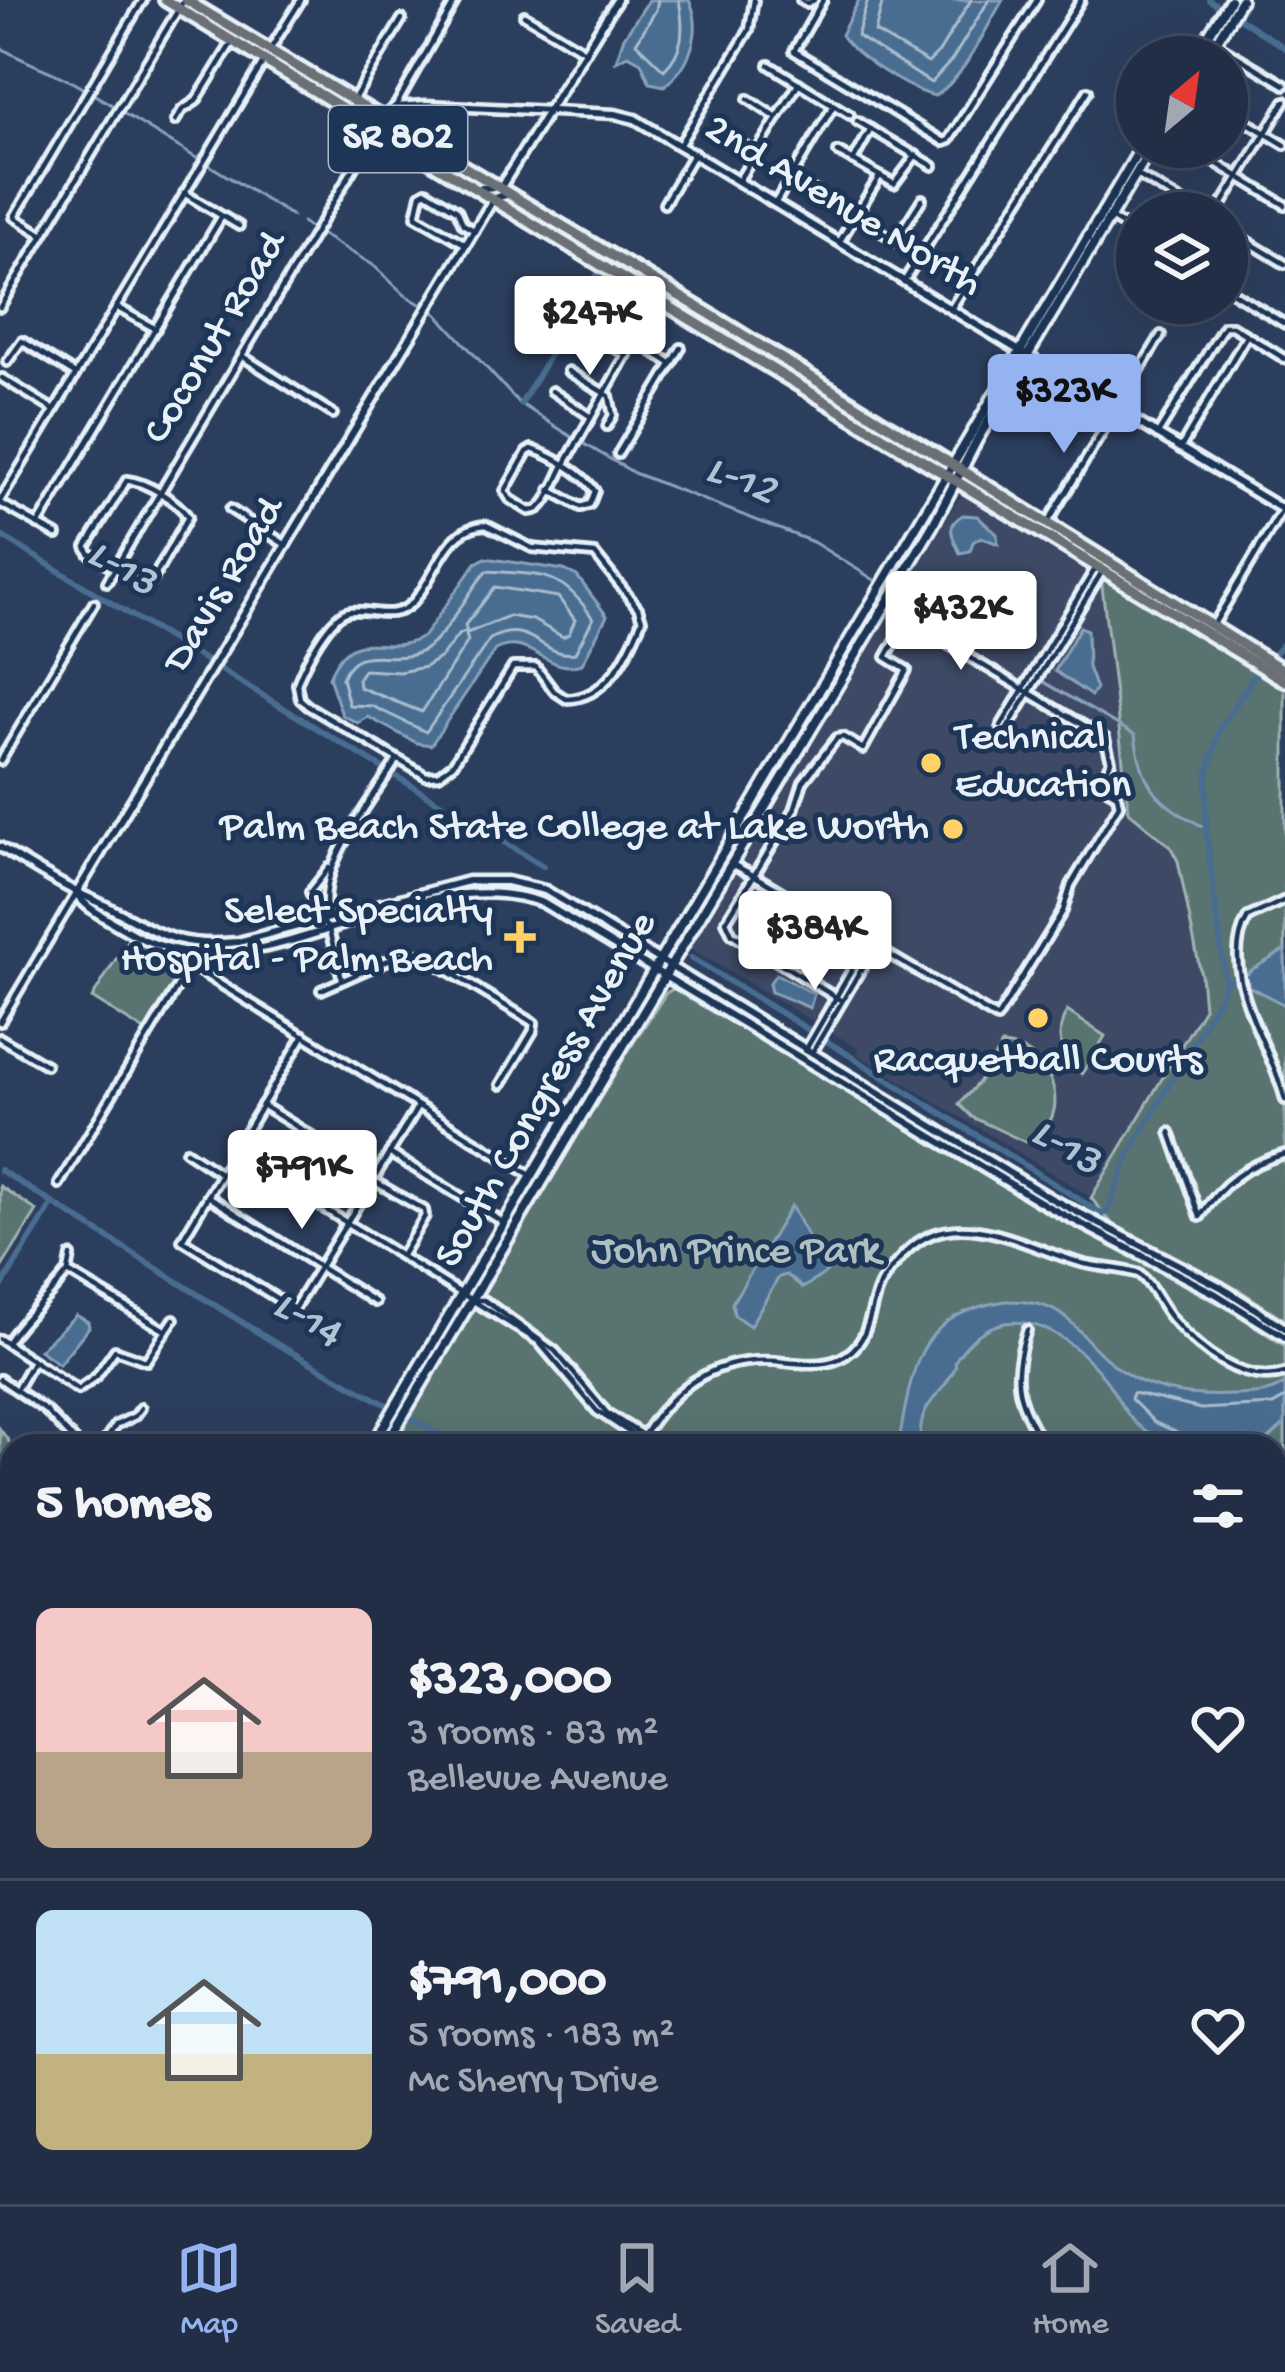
<!DOCTYPE html>
<html lang="en">
<head>
<meta charset="utf-8">
<style>
  body { margin:0; font-family:"Gochi Hand",sans-serif; background:#2d3a51; color:#f1f3f6; height:100vh; display:flex; flex-direction:column; font-size:45px; white-space:nowrap }
  * { box-sizing:border-box; margin:0 }
  p { font-size:39px; color:#a2a8b3 }
  .icon { flex:none; width:66px; height:66px; fill:none; stroke:currentColor; stroke-width:2; stroke-linecap:round; stroke-linejoin:round }
  .map { position:relative; flex:1; overflow:hidden }
  .details { position:absolute; left:0px; top:1434px; width:1287px; height:771px; display:flex; flex-direction:column; background:#212e46; border-radius:36px 36px 0 0; box-shadow:0 12px 48px #0002,0 0 0 3px #3e4a5f }
  .details>* { flex:none }
  .needle { width:78px; rotate:29deg }
  .buttons { position:absolute; left:1116px; top:36px; display:grid; gap:24px }
  .buttons a { display:grid; place-items:center; width:132px; height:132px; border-radius:50%; background:#212e46; box-shadow:0 12px 48px #0002,0 0 0 3px #3e4a5f; font-size:60px }
  .price { position:absolute; translate:-50% -102px; padding:0 27px; border-radius:12px; background:#fff; color:#222; font-size:39px; line-height:78px; filter:drop-shadow(0 3px 6px #0008) }
  .price::after { content:''; position:absolute; left:50%; top:72px; width:36px; height:27px; margin-left:-18px; background:inherit; clip-path:polygon(0 0,100% 0,50% 100%) }
  .price.current { background:#95b2f1; color:#111 }
  ul { padding:0; list-style:none }
  li { display:flex; align-items:center; gap:36px; height:300px; padding:0 36px }
  li+li { border-top:3px solid #3e4a5f }
  li span { display:grid; place-items:center; flex:none; width:336px; height:240px; border-radius:18px; color:#555 }
  li>.icon { margin-inline-start:auto }
  span .icon { width:144px; height:144px; fill:#fffc; stroke-width:1 }
  li b { font-size:51px }
  h2 { display:flex; justify-content:space-between; align-items:center; height:144px; padding:0 36px; font-size:51px }
  .tab-bar { display:flex; justify-content:space-around; align-items:center; height:168px; border-top:3px solid #3e4a5f; background:#212e46; font-size:33px; color:#a2a8b3 }
  .tab-bar a { display:grid; justify-items:center; gap:6px }
  .tab-bar .current { color:#95b2f1 }
  .map>svg:first-child { display:block }
  .built { fill:#3d4865 }
  .green { fill:#597370; stroke:#a0b2b4; stroke-width:3 }
  .forest { fill:url(#forest-firs); stroke:#a0b2b4; stroke-width:3 }
  .water { fill:#496d91; stroke:#89a2ba; stroke-width:3 }
  .lines { fill:none; stroke-linecap:round; stroke-linejoin:round }
  .shore { stroke:#a8bccf; stroke-width:3 }
  .stream { stroke:#89a2ba; stroke-width:3 }
  .canal { stroke:#496d91; stroke-width:6 }
  .taxiway { stroke:#8a98aa; stroke-width:12 }
  .runway { stroke:#8a98aa; stroke-width:30 }
  .minor-casing { stroke:#e8f1f8; stroke-width:14 }
  .tertiary-casing { stroke:#e8f1f8; stroke-width:15 }
  .secondary-casing { stroke:#e8f1f8; stroke-width:16 }
  .primary-casing { stroke:#e8f1f8; stroke-width:18 }
  .minor { stroke:#1d3557; stroke-width:4.5 }
  .tertiary { stroke:#1d3557; stroke-width:6 }
  .secondary { stroke:#1d3557; stroke-width:8 }
  .primary { stroke:#6a7074; stroke-width:9 }
  .poi-dot { fill:#ffd166; stroke:#1d3557; stroke-width:4.5 }
  .labels { text-anchor:middle; dominant-baseline:central; stroke-width:10; stroke-linejoin:round; paint-order:stroke }
  .shield { fill:#1d3557; stroke:#abb9c8; stroke-width:3 }
  .shield-label { font-size:39px; font-weight:bold; fill:#e8f1f8 }
  .street-label { font-size:42px; fill:#e8f1f8; stroke:#1d3557 }
  .poi-label { font-size:42px; fill:#e8f1f8; stroke:#1d3557; text-anchor:end }
  .park-label { font-size:42px; fill:#afbfc2; stroke:#1d3557 }
  .water-label { font-size:45px; font-style:italic; fill:#b0c3d4; stroke:#1d3557 }
</style>
</head>
<body>
<div class="map">
<svg width="1285" height="2204" viewBox="0 0 1285 2204">
  <defs>
    <pattern id="forest-firs" width="22" height="20" patternUnits="userSpaceOnUse" patternTransform="scale(3)"><rect width="22" height="20" fill="#597370"/><path d="M5 1l3.5 6h-7zM16 11l3.5 6h-7z" fill="#4f5b5b"/></pattern>
  </defs>
  <rect width="100%" height="100%" fill="#2c3e5d"/>
  <filter id="ink" filterUnits="userSpaceOnUse"><feTurbulence type="fractalNoise" baseFrequency=".00833" numOctaves="2"/><feDisplacementMap in="SourceGraphic" scale="24" xChannelSelector="R" yChannelSelector="G"/><feConvolveMatrix kernelMatrix="1 2 1 2 8 2 1 2 1" color-interpolation-filters="sRGB"/></filter>
  <g filter="url(#ink)">
    <g class="built">
      <path d="M966,495L1101,578L1129,812L1170,846L1178,860L1201,975L1204,1008L1091,1197L857,1054L859,1049L687,946L908,578L914,573L959,498Z"/>
      <path d="M12,2056V2193H573V2204H0V2058Z"/>
    </g>
    <g class="green">
      <path d="M1101,578L1285,688V1320L1241,1291L1115,1227L1091,1198L1204,1008L1201,975L1178,861L1170,846L1129,812Z"/>
      <path d="M129,938L159,951L192,958L146,1032L92,998Z"/>
      <path d="M675,988L1038,1208L1227,1308L1285,1346V1458L1275,1466V1446H393L629,1050L666,993Z"/>
      <path d="M1067,1011L1105,1036L1082,1074C1059,1057 1054,1035 1067,1011Z"/>
      <path d="M1002,1045C1056,1048 1077,1123 1025,1142L972,1117L959,1104L977,1084Z"/>
      <path d="M0,1186L37,1211L0,1270Z"/>
      <path d="M0,1429L12,1446V1544L0,1571Z"/>
      <path d="M115,2193H428V2204H133Z"/>
      <path d="M573,2193H885L887,2204H573Z"/>
    </g>
    <path class="forest" d="M12,1789V2056L0,2058V1796Z"/>
    <g class="water">
      <path d="M649,0H689C704,30 690,67 664,86L650,83L641,62L628,55L616,61L624,37Z"/>
      <path d="M859,0H1003C984,31 965,77 935,96C909,90 856,57 841,35Z"/>
      <path d="M963,515L977,516L997,534L998,544L981,537L973,542L970,551L960,553C953,538 944,525 963,515Z"/>
      <path d="M485,558L564,570L577,576L607,616L582,664C548,676 529,632 495,650L431,745L417,743L368,717L358,723L342,715L329,677C354,619 384,661 424,636L476,563Z"/>
      <path d="M1080,627L1087,630L1088,667L1096,689L1091,696L1055,671Z"/>
      <path d="M1285,950V1005L1248,986V972Z"/>
      <path d="M776,974L814,994L810,1008L771,992L769,984Z"/>
      <path d="M791,1206L827,1272L803,1288L787,1275L779,1277L750,1326L734,1315L732,1303Z"/>
      <path d="M1006,1301C1075,1300 1073,1337 1122,1371C1154,1393 1194,1397 1231,1395C1252,1394 1268,1396 1285,1383V1424L1261,1446C1223,1446 1186,1451 1152,1434C1126,1422 1121,1400 1105,1379C1068,1331 1005,1292 959,1355C950,1368 960,1358 953,1372C935,1405 919,1400 920,1446H898C913,1369 914,1314 1006,1301Z"/>
      <path d="M76,1315L88,1322L89,1327L59,1364L39,1350Z"/>
      <path d="M1275,1877L1285,1880V2103L1275,2099Z"/>
      <path d="M698,2193H867L870,2204H691Z"/>
    </g>
    <g class="lines">
      <g class="shore">
        <path d="M658,0L656,10L636,43L664,70C685,50 684,27 679,0"/>
        <path d="M868,0L857,36L931,83L952,60L989,0"/>
        <path d="M883,0L875,32L928,63L939,52L971,0"/>
        <path d="M487,571C541,575 562,570 593,619L575,653C542,659 532,617 490,639L426,732L372,706L349,705L342,678C357,641 388,665 418,653C444,644 467,591 487,571Z"/>
        <path d="M495,587L558,597L575,620L569,634L563,637L533,620L509,616L467,633L465,625Z"/>
        <path d="M465,632L468,641L422,712L359,687L358,679L364,670L400,672L425,667L441,657L459,634Z"/>
        <path d="M1180,1446L1176,1432L1154,1422L1131,1399L1133,1393L1201,1409L1273,1405L1285,1398"/>
      </g>
      <g class="stream">
        <path d="M0,47C27,65 55,70 84,89"/>
        <path d="M93,94L114,106"/>
        <path d="M123,113L198,159"/>
        <path d="M209,165L292,216"/>
        <path d="M302,222L313,230"/>
        <path d="M319,233L373,265L405,295L437,314L518,402L575,439"/>
        <path d="M581,442L634,473L813,542L876,581"/>
        <path d="M1042,681L1135,735C1142,789 1159,804 1206,828"/>
      </g>
      <g class="canal">
        <path d="M1209,0L1219,6"/>
        <path d="M1237,17L1285,48"/>
        <path d="M521,404L599,272"/>
        <path d="M0,535L208,662"/>
        <path d="M221,670L384,769"/>
        <path d="M394,775L543,866"/>
        <path d="M691,958L809,1030"/>
        <path d="M1225,981L1248,978"/>
        <path d="M828,1042L1099,1212L1107,1213L1130,1153L1221,995L1225,981L1206,828L1207,777L1219,730L1253,678L1285,642"/>
        <path d="M0,1170L275,1343L461,1446"/>
        <path d="M0,1289L53,1203"/>
      </g>
      <g class="taxiway">
        <path d="M0,2190L12,2191"/>
        <path d="M24,2193L26,2204"/>
        <path d="M433,2204V2193"/>
      </g>
      <g class="runway">
        <path d="M0,2133L12,2140"/>
        <path d="M100,2193L118,2204"/>
        <path d="M0,2199L12,2192"/>
        <path d="M481,2204V2193"/>
      </g>
      <g class="minor-casing">
        <g id="minor">
          <path d="M801,0L807,4L814,0"/>
          <path d="M823,0L794,51L944,142L949,140L1037,0"/>
          <path d="M524,15L586,52"/>
          <path d="M1218,45L1285,85"/>
          <path d="M271,48L301,0"/>
          <path d="M769,65L850,115"/>
          <path d="M355,97L402,19"/>
          <path d="M748,99L777,118"/>
          <path d="M395,107L456,0"/>
          <path d="M1227,110L1285,145"/>
          <path d="M175,121L182,110L196,101L231,44"/>
          <path d="M857,121L933,166"/>
          <path d="M728,136L754,152"/>
          <path d="M680,144L749,30L754,0"/>
          <path d="M1190,147L1285,205"/>
          <path d="M838,152L894,184L916,155"/>
          <path d="M853,161L871,129"/>
          <path d="M1139,176L1201,213"/>
          <path d="M739,180L799,83"/>
          <path d="M813,190L911,250"/>
          <path d="M184,193L239,226"/>
          <path d="M776,202L834,105"/>
          <path d="M664,204L694,153"/>
          <path d="M1217,213L1285,101"/>
          <path d="M1111,218L1137,234"/>
          <path d="M1227,229L1285,264"/>
          <path d="M43,235L14,217L143,0"/>
          <path d="M896,240L922,199"/>
          <path d="M840,241L879,177"/>
          <path d="M465,244L416,216L421,194L426,191L457,210L463,224L475,231"/>
          <path d="M905,280L1081,0"/>
          <path d="M1227,289L1285,324"/>
          <path d="M0,307L184,0"/>
          <path d="M116,307L156,329"/>
          <path d="M951,309L1088,91"/>
          <path d="M581,329L627,355"/>
          <path d="M636,341L672,364"/>
          <path d="M242,356L333,414"/>
          <path d="M7,362L22,341L75,374"/>
          <path d="M568,371L609,396L613,415L607,426"/>
          <path d="M2,378L54,410"/>
          <path d="M552,391L591,417"/>
          <path d="M1157,435L1224,326H1232L1285,359"/>
          <path d="M1180,449L1247,335"/>
          <path d="M618,454L681,348"/>
          <path d="M127,480C146,482 178,501 188,517L152,581L144,586L89,553L86,547Z"/>
          <path d="M550,490L581,507L590,504L595,491C582,472 554,457 532,449L527,452L505,491L510,499L529,511C532,510 535,511 538,509C550,501 559,473 567,460C600,402 631,344 665,288"/>
          <path d="M0,501L263,63"/>
          <path d="M0,503L57,535"/>
          <path d="M230,509L286,545"/>
          <path d="M1047,524L1161,335"/>
          <path d="M38,525L222,216"/>
          <path d="M486,525L532,548L595,554L638,608L642,620C628,654 607,699 566,699L554,691L536,667H513L453,764L439,775L426,776L308,706L300,699L297,684C303,667 330,613 350,611C372,608 393,622 412,603C437,577 444,527 486,525Z"/>
          <path d="M107,582L375,132"/>
          <path d="M1214,624L1285,505"/>
          <path d="M1001,726L1095,569"/>
          <path d="M1007,729L1103,570"/>
          <path d="M0,761L94,603"/>
          <path d="M730,863L755,876L997,1018L1063,911L1071,885L1119,805L1117,795L1100,785L1111,761L1105,738L907,620L886,657L907,670L863,749L843,737L837,738L803,782L794,810L726,921L732,934L842,1001"/>
          <path d="M1285,900L1248,917C1215,972 1272,1046 1285,1100"/>
          <path d="M328,915C315,868 371,802 396,761"/>
          <path d="M328,927L342,979"/>
          <path d="M327,929L310,892L329,868"/>
          <path d="M321,990L402,954H420L534,1023L533,1031L501,1085"/>
          <path d="M0,1022L76,894"/>
          <path d="M304,1035L182,1240L294,1309L417,1108"/>
          <path d="M0,1038L46,1065"/>
          <path d="M805,1051L868,942"/>
          <path d="M813,1051L874,947"/>
          <path d="M262,1105L312,1136"/>
          <path d="M1170,1132L1200,1217C1222,1183 1246,1165 1285,1154"/>
          <path d="M319,1141L375,1177"/>
          <path d="M186,1151L221,1174"/>
          <path d="M234,1153L538,1341L597,1411L650,1446"/>
          <path d="M389,1153L506,1224"/>
          <path d="M374,1181L424,1210L425,1216L402,1255"/>
          <path d="M59,1184L188,969L194,968L532,1176"/>
          <path d="M208,1196L375,1302"/>
          <path d="M71,1256L68,1272L166,1331"/>
          <path d="M477,1300H484L555,1351L607,1413L660,1446"/>
          <path d="M1027,1330C1009,1382 1018,1401 1044,1446"/>
          <path d="M0,1339L78,1390L96,1377L115,1350L146,1361L174,1319"/>
          <path d="M7,1343C24,1316 49,1298 68,1272"/>
          <path d="M0,1379L45,1410L80,1446"/>
          <path d="M18,1387L33,1361"/>
          <path d="M102,1446L116,1425L135,1416L141,1408"/>
          <path d="M637,1446C669,1391 709,1357 775,1361C795,1363 821,1367 839,1359C870,1344 867,1318 878,1290C883,1277 895,1264 905,1253C956,1200 1027,1249 1085,1264C1103,1268 1121,1268 1139,1274C1154,1287 1160,1305 1172,1319C1199,1350 1243,1386 1285,1373"/>
          <path d="M1275,1547L1285,1533"/>
          <path d="M1275,1601L1285,1607"/>
          <path d="M1275,1791L1285,1793"/>
          <path d="M1275,2177L1285,2180"/>
          <path d="M943,2193L946,2204"/>
          <path d="M1016,2193L1048,2204"/>
          <path d="M1234,2204L1241,2193"/>
        </g>
      </g>
      <g class="tertiary-casing">
        <g id="tertiary">
          <path d="M384,117L395,107L426,105L615,114L635,119L1285,511"/>
          <path d="M479,188L501,187L617,0"/>
          <path d="M0,847C29,865 58,884 89,898C151,925 163,949 238,942L468,881H507L545,890L1052,1199L1221,1287L1285,1328"/>
          <path d="M76,894L494,198L506,195"/>
          <path d="M79,897C90,911 108,919 124,929C259,1012 403,853 543,903L1049,1207L1216,1294L1285,1337"/>
          <path d="M1275,1470L1285,1461"/>
          <path d="M1275,1852L1285,1854"/>
          <path d="M1275,2119L1285,2123"/>
          <path d="M886,2193V2204"/>
          <path d="M1168,2204L1175,2193"/>
        </g>
      </g>
      <g class="secondary-casing">
        <g id="secondary">
          <path d="M1195,57L1230,0"/>
          <path d="M1207,57L1241,0"/>
          <path d="M372,1446L1141,147"/>
          <path d="M385,1446L932,527L977,440L1152,147"/>
          <path d="M0,1773L12,1766"/>
          <path d="M0,1784L12,1775"/>
        </g>
      </g>
      <g class="primary-casing">
        <g id="primary">
          <path d="M165,0L1285,681"/>
          <path d="M186,0L708,313L1285,671"/>
        </g>
      </g>
      <use href="#minor" class="minor"/>
      <use href="#tertiary" class="tertiary"/>
      <use href="#secondary" class="secondary"/>
      <use href="#primary" class="primary"/>
    </g>
  </g>
  <g class="poi-dot">
    <circle cx="931" cy="763" r="12"/>
    <circle cx="953" cy="829" r="12"/>
    <path d="M514 919h12v12h12v12h-12v12h-12v-12h-12v-12h12z"/>
    <circle cx="1038" cy="1018" r="12"/>
  </g>
  <g class="labels">
    <rect class="shield" x="329" y="106" width="138" height="66" rx="9"/>
    <g class="shield-label">
      <text x="398" y="139">SR 802</text>
    </g>
    <g class="street-label">
      <text transform="translate(842 208) rotate(31)">2nd Avenue North</text>
      <text transform="translate(217 339) rotate(-59)">Coconut Road</text>
      <text transform="translate(226 586) rotate(-59)">Davis Road</text>
      <text transform="translate(548 1091) rotate(-60)">South Congress Avenue</text>
    </g>
    <g class="poi-label">
      <text x="955" y="739" text-anchor="start">Technical<tspan x="955" dy="48">Education</tspan></text>
      <text x="929" y="829">Palm Beach State College at Lake Worth</text>
      <text x="493" y="913">Select Specialty<tspan x="493" dy="48">Hospital - Palm Beach</tspan></text>
      <text x="1038" y="1062" text-anchor="middle">Racquetball Courts</text>
    </g>
    <g class="park-label">
      <text x="736" y="1253">John Prince Park</text>
    </g>
    <g class="water-label">
      <text transform="translate(740 482) rotate(21)">L-12</text>
      <text transform="translate(121 570) rotate(31)">L-13</text>
      <text transform="translate(1065 1149) rotate(31)">L-13</text>
      <text transform="translate(306 1321) rotate(30)">L-14</text>
    </g>
  </g>
</svg>
<div class="buttons">
<a><svg class="needle" viewBox="-14 -14 28 28"><path d="M0-13l5 13h-10z" fill="#e53935"/><path d="M0 13l5-13h-10z" fill="#a2a8b3"/></svg></a>
<a><svg class="icon" aria-label="layers" viewBox="0 0 24 24"><path d="M12 4l9 5-9 5-9-5zM3 14l9 5 9-5"/></svg></a>
</div>
<b class="price" style="left:590px;top:378px">$247K</b>
<b class="price current" style="left:1064px;top:456px">$323K</b>
<b class="price" style="left:961px;top:673px">$432K</b>
<b class="price" style="left:815px;top:993px">$384K</b>
<b class="price" style="left:302px;top:1232px">$791K</b>
<section class="details">
<h2>5 homes<svg class="icon" aria-label="filters" viewBox="0 0 24 24"><path d="M4 7h16M4 17h16"/><circle cx="9" cy="7" r="2"/><circle cx="15" cy="17" r="2"/></svg></h2>
<ul>
<li><span style="background:linear-gradient(#f6c9c9 60%,#b9a48a 0)"><svg class="icon" aria-label="home" viewBox="0 0 24 24"><path d="M3 11l9-7 9 7M6 9v11h12V9"/></svg></span><div><b>$323,000</b><p>3 rooms · 83 m²</p><p>Bellevue Avenue</p></div><svg class="icon" aria-label="heart" viewBox="0 0 24 24"><path d="M12 20l-8-8c-3-5 5-10 8-4 3-6 11-1 8 4z"/></svg></li>
<li><span style="background:linear-gradient(#bfe0f5 60%,#c2b280 0)"><svg class="icon" aria-label="home" viewBox="0 0 24 24"><path d="M3 11l9-7 9 7M6 9v11h12V9"/></svg></span><div><b>$791,000</b><p>5 rooms · 183 m²</p><p>Mc Sherry Drive</p></div><svg class="icon" aria-label="heart" viewBox="0 0 24 24"><path d="M12 20l-8-8c-3-5 5-10 8-4 3-6 11-1 8 4z"/></svg></li>
</ul>
</section>
</div>
<nav class="tab-bar">
<a class="current"><svg class="icon" aria-label="map" viewBox="0 0 24 24"><path d="M3 6l6-2 6 2 6-2v14l-6 2-6-2-6 2zM9 4v14M15 6v14"/></svg>Map</a>
<a><svg class="icon" aria-label="saved" viewBox="0 0 24 24"><path d="M7 4h10v16l-5-4-5 4z"/></svg>Saved</a>
<a><svg class="icon" aria-label="home" viewBox="0 0 24 24"><path d="M3 11l9-7 9 7M6 9v11h12V9"/></svg>Home</a>
</nav>
</body>
</html>
